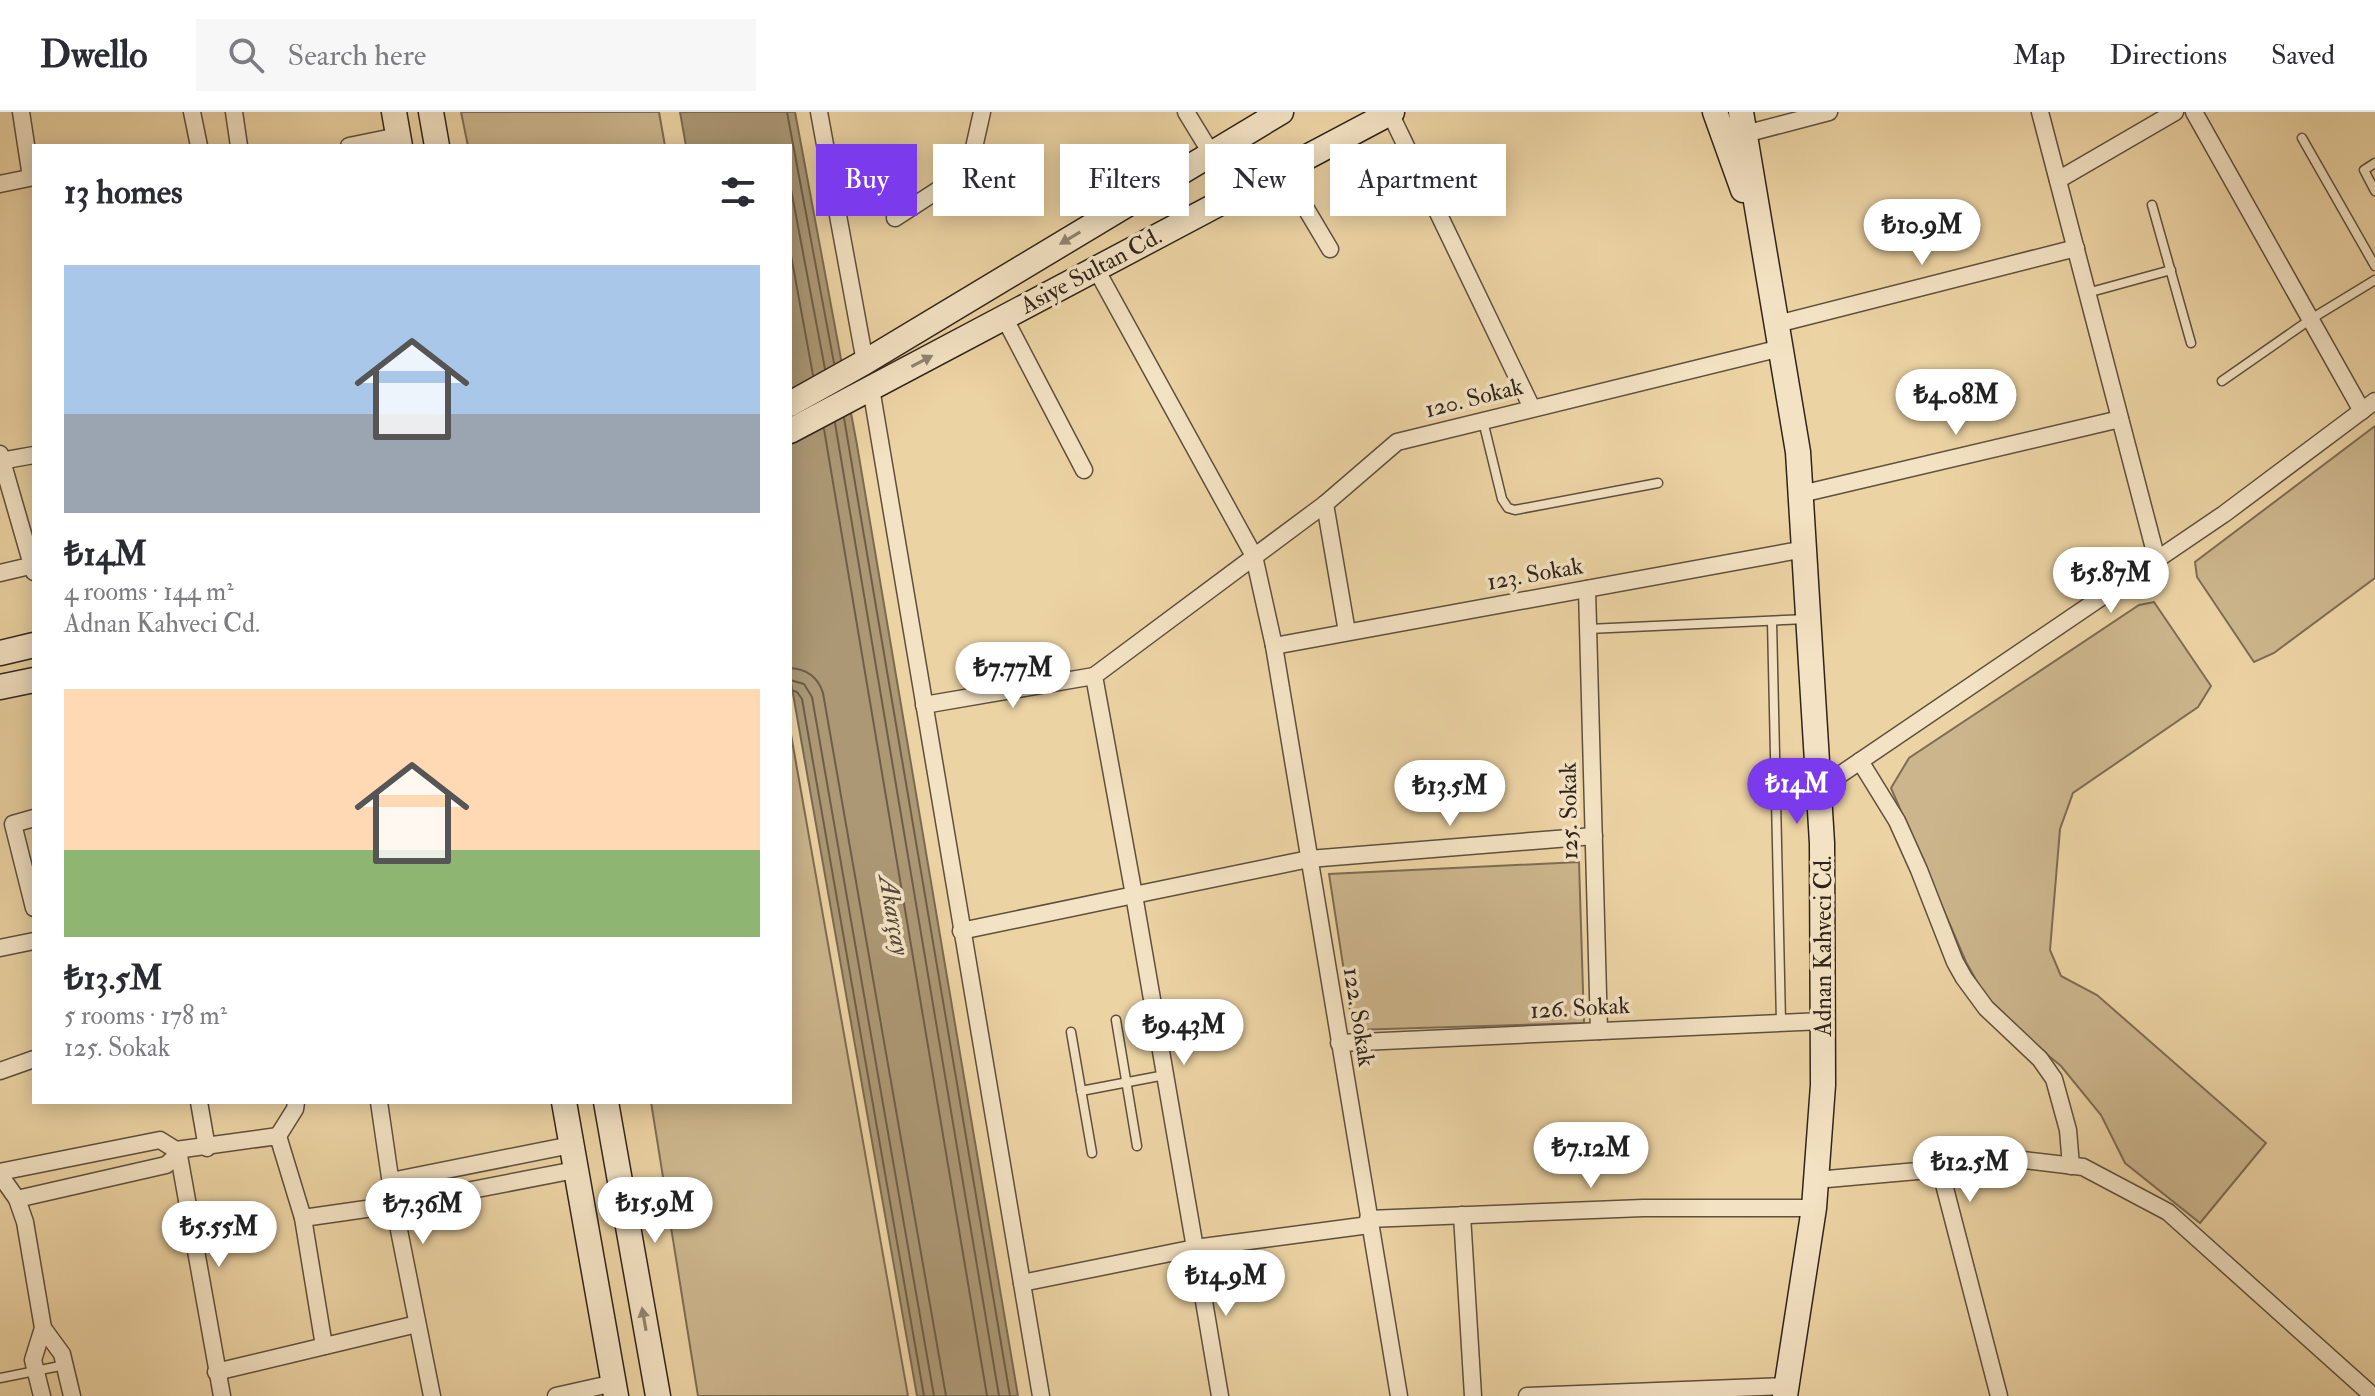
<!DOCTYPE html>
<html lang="en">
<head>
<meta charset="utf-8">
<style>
  body { margin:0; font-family:"IM FELL Double Pica",serif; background:#f7f7f7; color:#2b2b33; height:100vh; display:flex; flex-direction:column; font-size:30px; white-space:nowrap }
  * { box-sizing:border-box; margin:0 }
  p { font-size:26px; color:#7c7c81 }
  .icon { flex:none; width:44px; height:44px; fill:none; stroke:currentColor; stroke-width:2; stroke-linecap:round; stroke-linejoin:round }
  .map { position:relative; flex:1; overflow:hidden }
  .drawer { position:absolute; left:32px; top:32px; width:760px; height:960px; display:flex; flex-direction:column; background:#fff; border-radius:0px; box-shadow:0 4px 20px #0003 }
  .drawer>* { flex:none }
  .banner { position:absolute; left:816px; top:32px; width:760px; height:72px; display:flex; gap:16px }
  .price { position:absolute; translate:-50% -68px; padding:0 18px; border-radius:28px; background:#fff; color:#222; font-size:26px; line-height:52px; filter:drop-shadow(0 2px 4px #0008) }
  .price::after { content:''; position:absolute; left:50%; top:48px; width:24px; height:18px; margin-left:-12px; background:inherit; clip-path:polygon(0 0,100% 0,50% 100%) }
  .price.active { background:#7c3aed; color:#fff }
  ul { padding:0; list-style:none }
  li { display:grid; align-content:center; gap:16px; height:424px; padding:0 32px }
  li span { display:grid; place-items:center; height:248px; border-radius:0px; color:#555 }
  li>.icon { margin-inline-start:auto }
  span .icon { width:144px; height:144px; fill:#fffc; stroke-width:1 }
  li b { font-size:34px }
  h2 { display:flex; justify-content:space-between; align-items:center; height:96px; padding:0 32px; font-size:34px }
  .pill { padding:0 28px; border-radius:0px; background:#fff; box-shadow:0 4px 20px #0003; font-size:28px; line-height:72px }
  .pill.active { background:#7c3aed; color:#fff }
  header { display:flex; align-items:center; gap:48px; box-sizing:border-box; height:112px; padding:0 40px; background:#fff; border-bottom:2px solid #e1e1e2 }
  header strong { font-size:38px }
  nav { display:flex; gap:44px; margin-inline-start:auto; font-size:28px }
  .search { width:560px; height:72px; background:#f7f7f7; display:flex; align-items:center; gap:20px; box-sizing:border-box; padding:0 28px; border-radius:0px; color:#7c7c81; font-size:30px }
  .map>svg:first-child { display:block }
  .green { fill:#ccb58c; stroke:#7e6c54; stroke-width:2 }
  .water { fill:#ac9875; stroke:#7a6a51; stroke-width:2 }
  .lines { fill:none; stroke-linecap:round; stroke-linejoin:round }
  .shore { stroke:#6e5e48; stroke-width:2 }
  .lane-casing { stroke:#5e503d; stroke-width:11 }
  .street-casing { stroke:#5e503d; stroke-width:19 }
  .secondary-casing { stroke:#2f241b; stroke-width:27 }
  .lane { stroke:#f3e2c3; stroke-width:8 }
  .street { stroke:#f3e2c3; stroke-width:16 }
  .secondary { stroke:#f3e2c3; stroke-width:24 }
  .oneway { fill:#91836f }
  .labels { text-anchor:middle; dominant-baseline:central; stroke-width:7; stroke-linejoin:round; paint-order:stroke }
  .street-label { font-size:24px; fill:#2f241b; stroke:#f3e2c3 }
  .water-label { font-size:26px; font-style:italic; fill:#544736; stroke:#f3e2c3 }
</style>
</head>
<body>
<header>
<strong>Dwello</strong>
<div class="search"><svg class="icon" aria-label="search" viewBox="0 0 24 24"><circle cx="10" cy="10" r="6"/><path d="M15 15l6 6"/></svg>Search here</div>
<nav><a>Map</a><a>Directions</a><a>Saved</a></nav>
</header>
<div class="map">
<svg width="2375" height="1284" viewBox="0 0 2375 1284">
  <rect width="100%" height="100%" fill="#ecd3a3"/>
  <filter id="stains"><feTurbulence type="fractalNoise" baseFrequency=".0025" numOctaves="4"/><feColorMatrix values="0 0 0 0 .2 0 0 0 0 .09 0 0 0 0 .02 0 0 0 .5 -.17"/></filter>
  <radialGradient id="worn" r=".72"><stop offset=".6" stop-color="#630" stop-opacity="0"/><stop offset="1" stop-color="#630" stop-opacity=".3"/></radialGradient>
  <g class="green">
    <path d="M461,0H659L665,34H468Z"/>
    <path d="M2375,314V466L2274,541L2254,550L2197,465L2195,450Z"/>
    <path d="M2154,490L2211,574L2198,595L2073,681L2060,717L2050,838L2061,864L2097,883L2266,1031L2200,1111L2125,1051L2101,1003L2061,954L1993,898L1966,850L1891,676L1909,646L2139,493Z"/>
    <path d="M790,617L908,1284H698L651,990H790Z"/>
    <path d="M1579,750L1584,911L1353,918L1329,762Z"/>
  </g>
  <path class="water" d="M680,0H795L857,333L1018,1284H917L790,565V34H686Z"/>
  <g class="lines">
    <g class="shore">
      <path d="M787,0L834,251"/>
      <path d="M790,72L825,257"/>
      <path d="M790,138L813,263"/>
      <path d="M844,306L1010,1284"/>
      <path d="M835,311L999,1284"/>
      <path d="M824,317L987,1284"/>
      <path d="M790,556C807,557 818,565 823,581L946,1284"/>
      <path d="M790,568L804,572L812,585L934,1284"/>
      <path d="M790,578L797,580L802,587L924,1284"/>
    </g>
    <g class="lane-casing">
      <g id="lane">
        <path d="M2302,26L2375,154"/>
        <path d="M2375,51L2364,58L2375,79"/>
        <path d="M2152,93L2191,231"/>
        <path d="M2087,181L2171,158"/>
        <path d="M2222,269L2311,207L2375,168"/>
        <path d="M1483,309L1502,387L1508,396L1515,398L1658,371"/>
        <path d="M1772,509L1781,910"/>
        <path d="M1588,517L1807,507"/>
        <path d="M1116,908L1137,1034"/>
        <path d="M1071,920L1092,1041"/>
        <path d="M1081,979L1165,963"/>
        <path d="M0,1266L65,1253"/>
      </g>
    </g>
    <g class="street-casing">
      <g id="street">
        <path d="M21,0L31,65"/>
        <path d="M192,0L199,34"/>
        <path d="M234,0L239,34"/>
        <path d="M819,0L865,250"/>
        <path d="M1186,0L1211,41"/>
        <path d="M2040,0L2157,448"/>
        <path d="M2194,0L2362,299"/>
        <path d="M1390,1L1532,296"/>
        <path d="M1745,22L1829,0"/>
        <path d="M349,34L398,24"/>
        <path d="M1283,58L1330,137"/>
        <path d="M2058,68L2175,0"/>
        <path d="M0,72L34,65"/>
        <path d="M895,106L969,58L982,0"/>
        <path d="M1096,157L1254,444L1274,534L1399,1284"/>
        <path d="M1004,205L1084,358"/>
        <path d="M1777,212L2076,136"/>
        <path d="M871,276L1041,1284"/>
        <path d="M0,342L34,460"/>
        <path d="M0,349L34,343"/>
        <path d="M1801,382L2120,307"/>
        <path d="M0,461L34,453"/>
        <path d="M1587,477L1599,919"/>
        <path d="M1347,520L1325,392L1397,330L1781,236"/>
        <path d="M1274,534L1805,437"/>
        <path d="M924,593L1094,564"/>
        <path d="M1860,649L1897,709L1919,758L1955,850L1964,866L1986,896L2040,947L2054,967L2068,1018L2071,1054"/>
        <path d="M1819,677L2224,402L2375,289"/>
        <path d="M34,706L13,712L34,796"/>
        <path d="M961,819L1134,783L1094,564L1325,392"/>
        <path d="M0,836L34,829"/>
        <path d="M1339,931L1823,909"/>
        <path d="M0,959L34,947"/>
        <path d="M199,990L207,1036"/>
        <path d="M379,990L394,1093L432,1284"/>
        <path d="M278,1024L295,997L296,990"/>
        <path d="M178,1038L222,1284"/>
        <path d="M1940,1057L1998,1045L2083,1055L2168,1100L2373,1284"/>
        <path d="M0,1060L160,1028L176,1038L278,1024L303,1106L394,1093L575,1058"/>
        <path d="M0,1063L17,1087L25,1110L43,1216L33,1248L42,1284"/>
        <path d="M1816,1068L1940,1057L1999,1284"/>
        <path d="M391,1069L571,1033"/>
        <path d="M17,1087L166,1053L174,1046L176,1038"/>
        <path d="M1462,1103L1473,1284"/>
        <path d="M303,1106L324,1234"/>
        <path d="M1368,1107L1643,1096H1814"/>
        <path d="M1369,1113L1195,1136L1134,783L1309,747L1594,724"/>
        <path d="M1022,1171L1195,1136L1220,1284"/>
        <path d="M43,1216L62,1242L72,1284"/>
        <path d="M216,1260L417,1212"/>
        <path d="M556,1284L614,1271"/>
        <path d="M1527,1284L1786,1274"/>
      </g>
    </g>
    <g class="secondary-casing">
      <g id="secondary">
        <path d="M394,0L400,34"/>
        <path d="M431,0L437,34"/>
        <path d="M1715,0L1743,78"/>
        <path d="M1741,0L1798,340L1822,731L1823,973L1814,1096L1785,1284"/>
        <path d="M790,292L865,250L1281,0"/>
        <path d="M790,319L1392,0"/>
        <path d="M0,541L34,533"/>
        <path d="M0,575L34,568"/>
        <path d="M564,990L616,1284"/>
        <path d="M606,990L658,1284"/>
      </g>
    </g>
    <use href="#lane" class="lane"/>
    <use href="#street" class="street"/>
    <use href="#secondary" class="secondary"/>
  </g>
  <defs><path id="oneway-solid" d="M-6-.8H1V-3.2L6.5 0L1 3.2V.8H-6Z" transform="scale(2)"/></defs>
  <g class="oneway">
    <use href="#oneway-solid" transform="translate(1070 126) rotate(149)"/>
    <use href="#oneway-solid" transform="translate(922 249) rotate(-28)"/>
    <use href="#oneway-solid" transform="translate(644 1207) rotate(-100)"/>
  </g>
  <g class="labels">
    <g class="street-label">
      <text transform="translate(1091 159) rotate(-28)">Asiye Sultan Cd.</text>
      <text transform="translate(1474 286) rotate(-14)">120. Sokak</text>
      <text transform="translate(1535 462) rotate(-10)">123. Sokak</text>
      <text transform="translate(1569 699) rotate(-91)">125. Sokak</text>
      <text transform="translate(1823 834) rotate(-90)">Adnan Kahveci Cd.</text>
      <text transform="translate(1580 896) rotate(-3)">126. Sokak</text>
      <text transform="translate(1359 905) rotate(81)">122. Sokak</text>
    </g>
    <g class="water-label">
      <text transform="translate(894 803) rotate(80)">Akarçay</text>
    </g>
  </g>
  <rect width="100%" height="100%" filter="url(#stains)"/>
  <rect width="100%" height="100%" fill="url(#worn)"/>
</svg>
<b class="price" style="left:1922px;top:155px">₺10.9M</b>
<b class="price" style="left:1956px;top:325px">₺4.08M</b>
<b class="price" style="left:2111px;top:503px">₺5.87M</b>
<b class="price" style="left:1013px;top:598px">₺7.77M</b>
<b class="price active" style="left:1797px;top:714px">₺14M</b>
<b class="price" style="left:1450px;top:716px">₺13.5M</b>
<b class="price" style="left:1184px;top:955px">₺9.43M</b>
<b class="price" style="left:1591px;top:1078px">₺7.12M</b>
<b class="price" style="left:1970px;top:1092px">₺12.5M</b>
<b class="price" style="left:655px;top:1133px">₺15.9M</b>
<b class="price" style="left:423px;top:1134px">₺7.36M</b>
<b class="price" style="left:219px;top:1157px">₺5.55M</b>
<b class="price" style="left:1226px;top:1206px">₺14.9M</b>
<div class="banner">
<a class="pill active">Buy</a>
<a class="pill">Rent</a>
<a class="pill">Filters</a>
<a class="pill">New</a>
<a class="pill">Apartment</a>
</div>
<section class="drawer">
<h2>13 homes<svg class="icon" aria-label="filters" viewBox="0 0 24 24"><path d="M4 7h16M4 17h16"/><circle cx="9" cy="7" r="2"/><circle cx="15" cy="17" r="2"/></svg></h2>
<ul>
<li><span style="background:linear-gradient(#a9c7e8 60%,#9aa5b1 0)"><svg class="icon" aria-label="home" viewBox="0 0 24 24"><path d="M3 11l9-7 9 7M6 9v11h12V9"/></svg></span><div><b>₺14M</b><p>4 rooms · 144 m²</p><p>Adnan Kahveci Cd.</p></div></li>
<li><span style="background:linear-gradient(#ffd9b3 65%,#8fb573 0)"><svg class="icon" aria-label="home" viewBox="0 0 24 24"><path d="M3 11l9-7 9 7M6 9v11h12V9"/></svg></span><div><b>₺13.5M</b><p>5 rooms · 178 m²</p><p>125. Sokak</p></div></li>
</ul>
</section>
</div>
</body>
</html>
